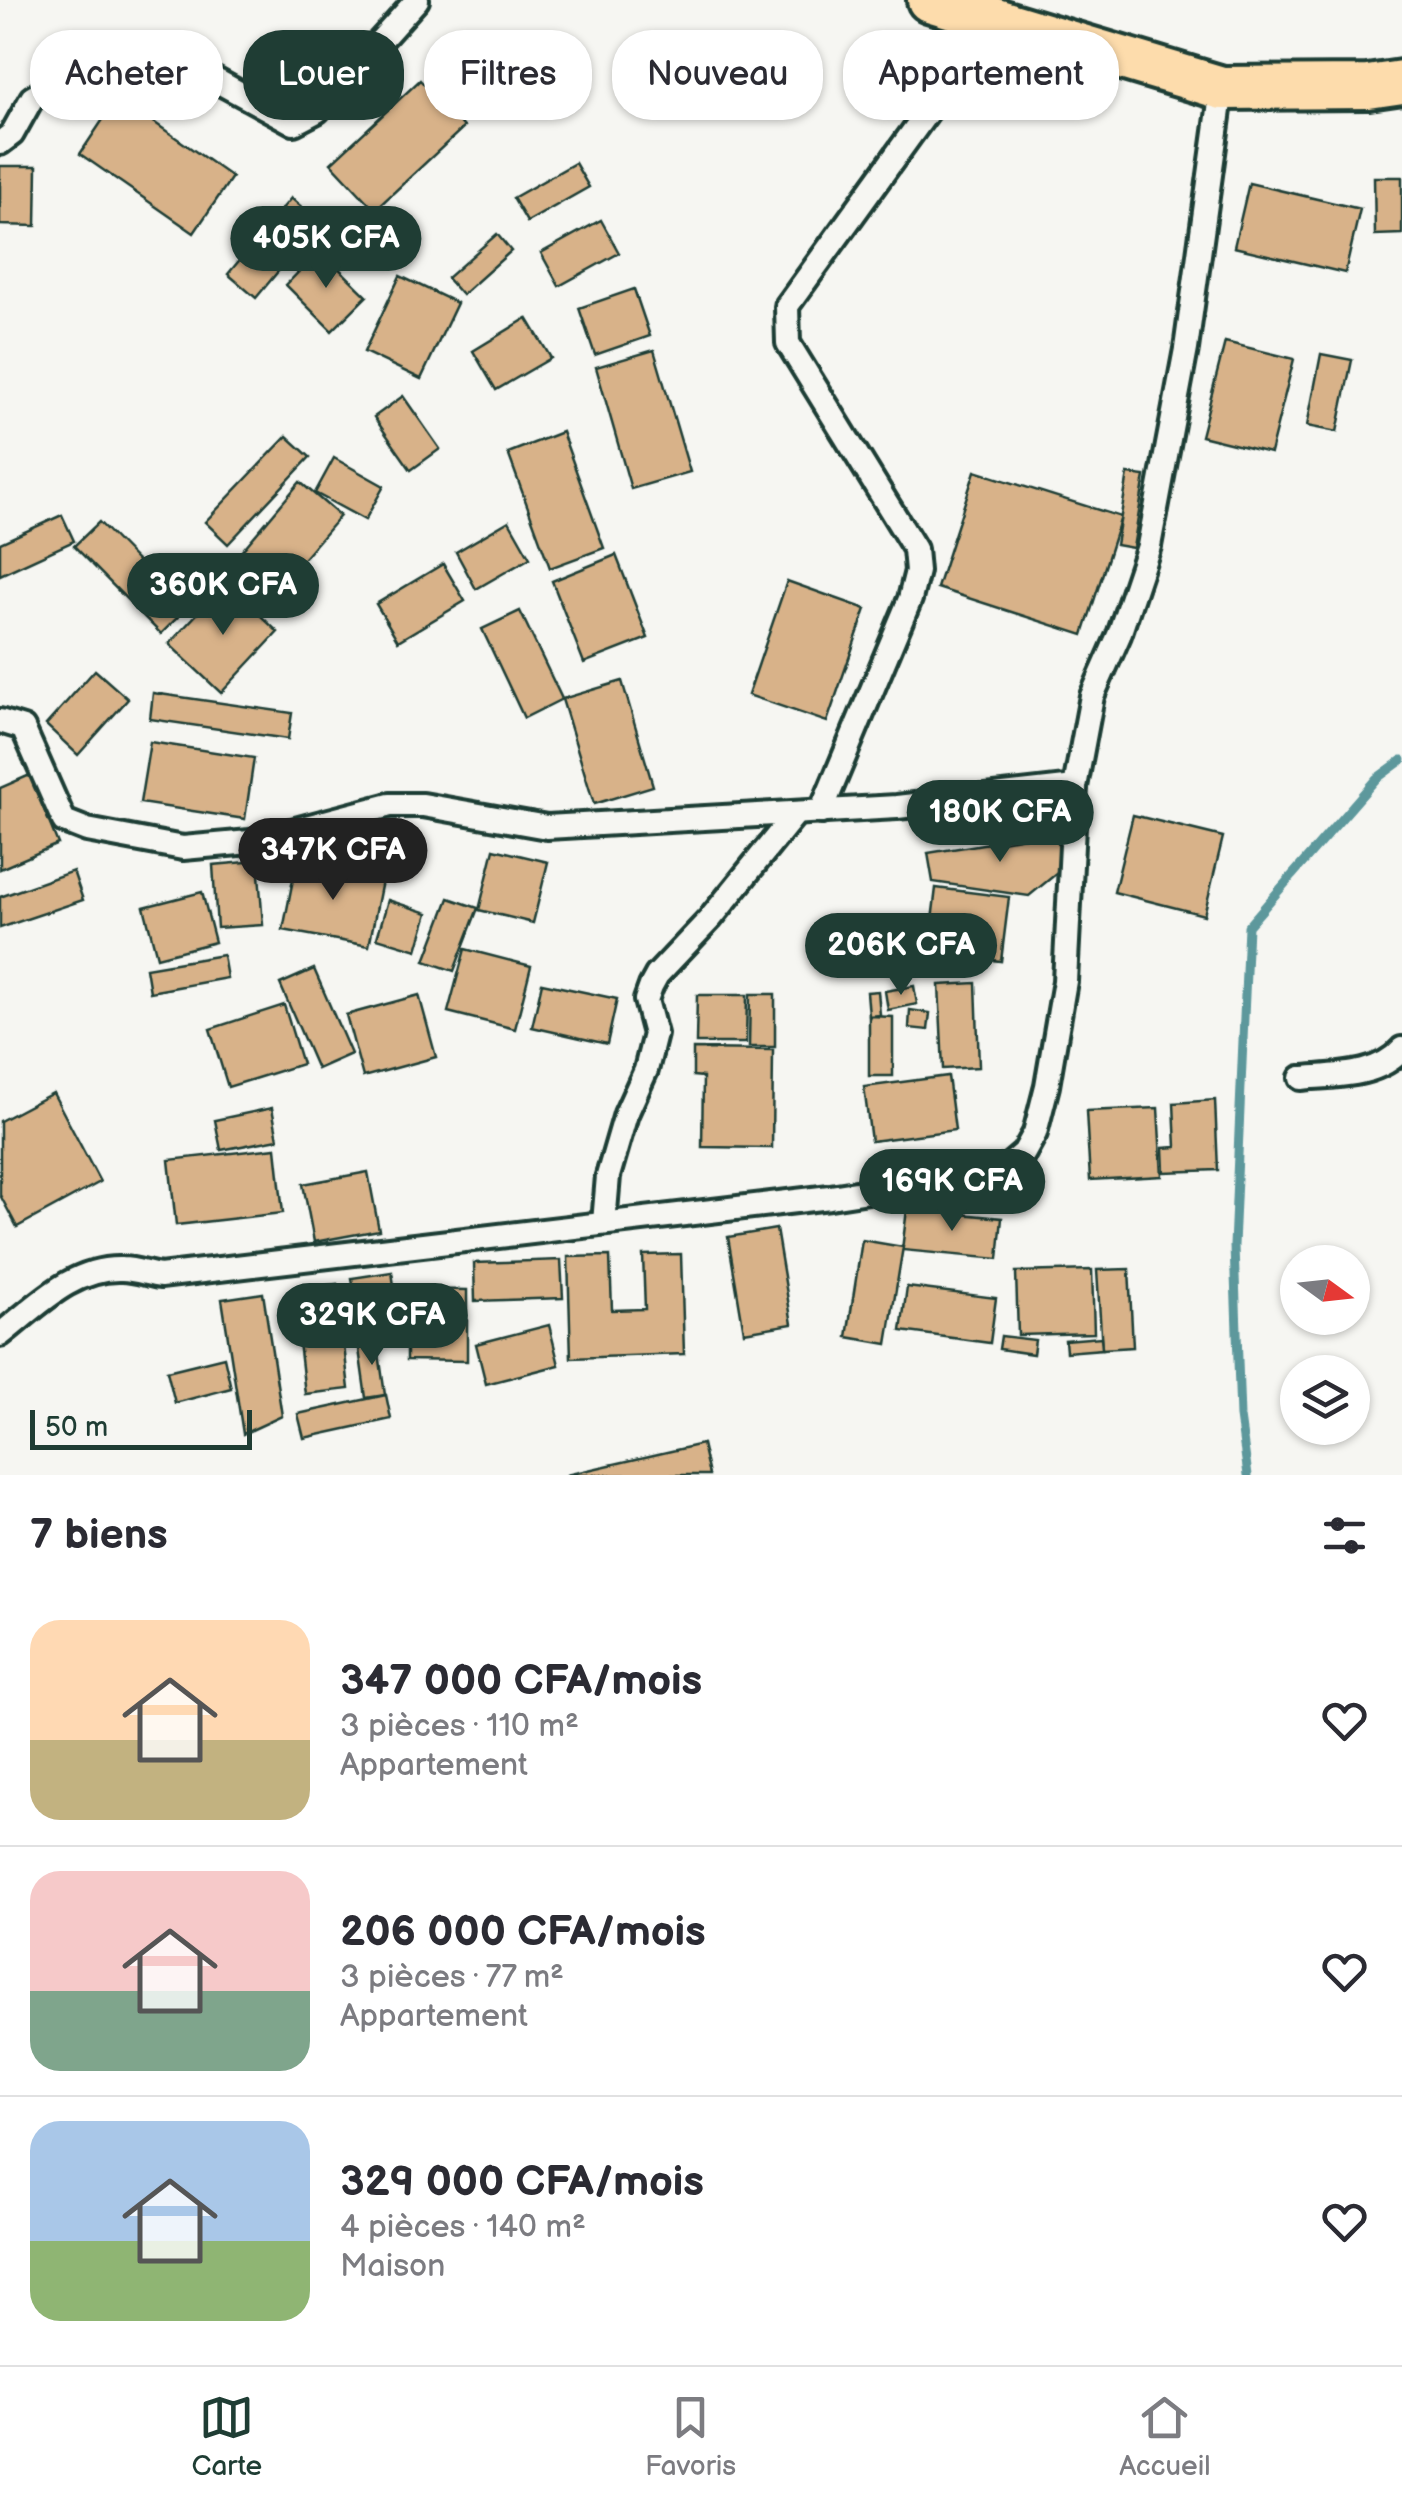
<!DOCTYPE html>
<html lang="fr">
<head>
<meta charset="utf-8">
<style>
  body { margin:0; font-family:"Balsamiq Sans",sans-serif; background:#f2f2f3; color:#2b2b33; height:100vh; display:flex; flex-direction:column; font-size:38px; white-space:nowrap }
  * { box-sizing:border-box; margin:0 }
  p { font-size:32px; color:#7c7c81 }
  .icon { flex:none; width:55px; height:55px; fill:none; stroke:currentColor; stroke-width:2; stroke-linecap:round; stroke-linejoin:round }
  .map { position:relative; height:1475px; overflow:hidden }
  .panel { display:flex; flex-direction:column; background:#fff; flex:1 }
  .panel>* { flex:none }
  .banner { position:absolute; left:30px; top:30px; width:1342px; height:90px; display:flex; gap:20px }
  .needle { width:65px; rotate:105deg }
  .tools { position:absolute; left:1280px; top:1245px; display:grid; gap:20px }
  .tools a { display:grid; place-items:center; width:90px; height:90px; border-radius:50%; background:#fff; box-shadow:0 2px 8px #0004; font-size:50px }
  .scale { position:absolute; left:30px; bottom:25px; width:222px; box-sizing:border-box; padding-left:10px; border:5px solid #1f3d34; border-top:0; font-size:28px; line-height:35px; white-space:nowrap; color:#1f3d34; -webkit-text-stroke:8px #f6f6f2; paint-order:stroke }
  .price { position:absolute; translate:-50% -85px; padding:0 22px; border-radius:35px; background:#1f3d34; color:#fff; font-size:32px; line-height:65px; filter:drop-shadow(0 2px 5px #0008) }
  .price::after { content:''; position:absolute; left:50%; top:60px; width:30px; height:22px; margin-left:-15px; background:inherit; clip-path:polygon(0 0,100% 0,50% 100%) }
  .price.active { background:#222; color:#fff }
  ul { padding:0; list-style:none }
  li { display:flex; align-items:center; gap:30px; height:250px; padding:0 30px }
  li+li { border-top:2px solid #e1e1e2 }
  li span { display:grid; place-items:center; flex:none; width:280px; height:200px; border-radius:30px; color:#555 }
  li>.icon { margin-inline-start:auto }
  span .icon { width:120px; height:120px; fill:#fffc; stroke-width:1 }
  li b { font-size:42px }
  h2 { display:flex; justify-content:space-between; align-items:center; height:120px; padding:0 30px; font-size:42px }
  .tag { padding:0 35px; border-radius:40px; background:#fff; box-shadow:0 2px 8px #0004; font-size:35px; line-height:90px }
  .tag.active { background:#1f3d34; color:#fff }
  .menu { display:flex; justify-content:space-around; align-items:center; height:140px; border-top:2px solid #e1e1e2; background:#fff; font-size:28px; color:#7c7c81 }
  .menu a { display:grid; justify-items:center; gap:5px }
  .menu .active { color:#1f3d34 }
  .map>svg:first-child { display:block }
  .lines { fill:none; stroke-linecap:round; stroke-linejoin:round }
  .stream { stroke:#5d989c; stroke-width:9 }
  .building { fill:#d8b289; stroke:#1f3d34; stroke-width:2.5 }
  .street-casing { stroke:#1f3d34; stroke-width:30 }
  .highway-casing { stroke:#1f3d34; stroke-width:50 }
  .street { stroke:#f6f6f2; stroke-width:22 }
  .highway { stroke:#fddcac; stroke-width:42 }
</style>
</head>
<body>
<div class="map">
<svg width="1402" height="1475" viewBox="0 0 1402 1475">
  <rect width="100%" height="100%" fill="#f6f6f2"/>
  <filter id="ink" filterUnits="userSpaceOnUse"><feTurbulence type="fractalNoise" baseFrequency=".01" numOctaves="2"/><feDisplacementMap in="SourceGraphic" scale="20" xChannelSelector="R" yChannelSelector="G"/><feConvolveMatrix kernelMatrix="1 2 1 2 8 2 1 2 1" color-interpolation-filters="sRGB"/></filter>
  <g filter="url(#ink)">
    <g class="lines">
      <path class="stream" d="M1248,1475L1240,1417L1234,1246L1248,926L1376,779L1402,760"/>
    </g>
    <g class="building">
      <path d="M420,80L464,127L375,210L331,163Z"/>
      <path d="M118,97L232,177L194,233L80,154Z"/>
      <path d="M575,163L589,187L527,222L513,198Z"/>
      <path d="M0,166H37L36,226L0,225Z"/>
      <path d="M1374,177H1402V234L1375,235Z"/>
      <path d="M1249,183L1360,209L1345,273L1234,247Z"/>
      <path d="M291,198L319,222L256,298L228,274Z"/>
      <path d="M601,220L619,253L559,286L541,253Z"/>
      <path d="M497,234L511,251L462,295L447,278Z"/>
      <path d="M320,250L367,296L332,331L286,285Z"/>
      <path d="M400,276L457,303L421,379L364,352Z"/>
      <path d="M634,289L650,336L595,355L579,308Z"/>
      <path d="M527,318L551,358L496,390L473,351Z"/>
      <path d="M1225,342L1294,359L1270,453L1201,436Z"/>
      <path d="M654,350L690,472L631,489L596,367Z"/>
      <path d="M1321,354L1352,360L1337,432L1307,426Z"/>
      <path d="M403,396L440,449L411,470L374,417Z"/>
      <path d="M562,432L604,548L550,568L508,453Z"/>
      <path d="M287,436L310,457L228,544L205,522Z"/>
      <path d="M334,458L384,486L365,520L315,493Z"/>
      <path d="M975,471L1121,517L1083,635L937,588Z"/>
      <path d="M1128,474L1145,476L1133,548L1116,545Z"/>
      <path d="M300,482L340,516L280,586L240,553Z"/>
      <path d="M62,515L74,541L0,575V543Z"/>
      <path d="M509,521L530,558L476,589L456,552Z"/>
      <path d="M99,522L185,610L161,634L74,546Z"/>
      <path d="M616,555L648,638L584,663L552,581Z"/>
      <path d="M443,564L465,601L398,641L376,604Z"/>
      <path d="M787,581L866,609L827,722L748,695Z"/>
      <path d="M226,583L278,632L221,693L169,644Z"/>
      <path d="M520,611L562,699L524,718L482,629Z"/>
      <path d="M95,670L128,699L78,755L46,725Z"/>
      <path d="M622,681L653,786L594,804L562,699Z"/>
      <path d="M153,693L292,713L288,739L150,719Z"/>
      <path d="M150,742L254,758L245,819L140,803Z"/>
      <path d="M30,775L58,844L0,869V788Z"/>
      <path d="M1133,815L1223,837L1204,915L1114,892Z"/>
      <path d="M1056,832L1062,869L1029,896L933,882L928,853Z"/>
      <path d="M494,849L548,862L533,923L479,910Z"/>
      <path d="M297,859L383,876L369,946L283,930Z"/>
      <path d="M258,861L263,925L217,928L213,865Z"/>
      <path d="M73,871L83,900L0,928V897Z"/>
      <path d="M936,888L1009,897L1001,961L928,953Z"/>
      <path d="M202,892L215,942L157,957L144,907Z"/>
      <path d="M449,898L478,908L454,971L425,961Z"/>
      <path d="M388,900L428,913L417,950L377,938Z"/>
      <path d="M465,949L531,966L515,1029L448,1012Z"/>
      <path d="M223,955L227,978L150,992L146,968Z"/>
      <path d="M314,969L351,1054L317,1069L280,984Z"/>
      <path d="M542,983L617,999L607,1044L532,1027Z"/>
      <path d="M976,983L979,1067L943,1069L939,985Z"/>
      <path d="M914,986L917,1004L888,1010L885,991Z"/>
      <path d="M878,991L880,1015L869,1016L867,992Z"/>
      <path d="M750,994H775V1047H749Z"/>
      <path d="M419,995L436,1057L363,1077L346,1015Z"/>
      <path d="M697,995H747L746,1043H696Z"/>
      <path d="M284,1005L302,1064L228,1087L210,1029Z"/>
      <path d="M910,1010L930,1013L928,1030L909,1028Z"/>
      <path d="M869,1016L893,1017V1076H869Z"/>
      <path d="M693,1049L773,1050L772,1148L702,1147L703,1077L693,1076Z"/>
      <path d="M948,1076L955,1130L871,1141L864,1087Z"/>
      <path d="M53,1093L100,1182L17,1227L0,1195V1121Z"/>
      <path d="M1215,1100L1218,1170L1164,1172L1163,1148L1176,1147L1174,1103Z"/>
      <path d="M272,1108L278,1139L221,1150L215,1120Z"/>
      <path d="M1158,1108L1162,1176L1090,1180L1086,1111Z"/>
      <path d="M276,1148L283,1213L176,1225L169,1160Z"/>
      <path d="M368,1172L379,1230L314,1242L303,1184Z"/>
      <path d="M907,1209L1002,1218L998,1259L902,1250Z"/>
      <path d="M776,1229L792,1324L744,1332L728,1237Z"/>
      <path d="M862,1240L903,1247L887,1344L847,1337Z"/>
      <path d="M681,1254L684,1354L571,1358L568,1257L610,1256L612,1310L645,1309L643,1255Z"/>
      <path d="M561,1260L563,1298L475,1301L474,1263Z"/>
      <path d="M1129,1269L1133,1347L1102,1349L1097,1270Z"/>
      <path d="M1092,1270L1094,1333L1018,1335L1016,1272Z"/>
      <path d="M392,1272L399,1319L359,1326L352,1278Z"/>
      <path d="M337,1284L349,1389L305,1394L293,1289Z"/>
      <path d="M907,1287L996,1298L990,1343L901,1331Z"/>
      <path d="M407,1289L467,1290V1361L407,1360Z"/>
      <path d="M263,1293L282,1416L243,1434L222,1299Z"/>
      <path d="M549,1325L559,1365L486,1384L476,1344Z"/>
      <path d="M1001,1336L1035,1340L1033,1354L999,1349Z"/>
      <path d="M1101,1337L1102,1349L1066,1352L1065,1340Z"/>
      <path d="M377,1339L385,1395L366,1398L358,1342Z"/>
      <path d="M224,1357L231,1388L175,1403L167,1371Z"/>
      <path d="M386,1395L391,1419L304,1438L298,1414Z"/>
      <path d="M702,1444L709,1475H566Z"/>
    </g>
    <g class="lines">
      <g class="street-casing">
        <g id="street">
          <path d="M0,143L12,134L32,98L72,74L143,65L208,76L294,123L317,111L417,0"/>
          <path d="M0,721L23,728L64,821L87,830L183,848L250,842L390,805H423L547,827L897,807L1075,787L1092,696L1119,635L1149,546L1186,349L1222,88"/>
          <path d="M821,812L910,599L917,571L915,549L788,343L787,306L993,21"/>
          <path d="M1301,1078C1335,1075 1378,1077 1402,1049"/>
          <path d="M604,1223L608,1176L626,1114L646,1070L655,1034L646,1000L651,986L657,975L710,919L795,814"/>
          <path d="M0,1335C36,1307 72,1267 122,1269C134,1269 148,1274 160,1276L830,1197L1004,1170L1024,1153L1035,1133L1047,1086L1065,981L1075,787"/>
        </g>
      </g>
      <g class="highway-casing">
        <path id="highway" d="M929,0L1222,88L1368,87L1402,82"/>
      </g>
      <use href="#street" class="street"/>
      <use href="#highway" class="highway"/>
    </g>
  </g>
</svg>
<div class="tools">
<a><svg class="needle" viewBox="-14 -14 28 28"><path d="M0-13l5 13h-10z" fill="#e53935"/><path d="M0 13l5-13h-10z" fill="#7c7c81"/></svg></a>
<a><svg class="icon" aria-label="layers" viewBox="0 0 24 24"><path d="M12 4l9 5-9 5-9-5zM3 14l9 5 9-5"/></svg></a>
</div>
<div class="scale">50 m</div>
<b class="price" style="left:326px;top:291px">405K CFA</b>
<b class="price" style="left:223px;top:638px">360K CFA</b>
<b class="price" style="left:1000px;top:865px">180K CFA</b>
<b class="price active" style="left:333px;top:903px">347K CFA</b>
<b class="price" style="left:901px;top:998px">206K CFA</b>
<b class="price" style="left:952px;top:1234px">169K CFA</b>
<b class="price" style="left:372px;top:1368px">329K CFA</b>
<div class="banner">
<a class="tag">Acheter</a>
<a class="tag active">Louer</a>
<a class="tag">Filtres</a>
<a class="tag">Nouveau</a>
<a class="tag">Appartement</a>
</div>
</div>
<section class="panel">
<h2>7 biens<svg class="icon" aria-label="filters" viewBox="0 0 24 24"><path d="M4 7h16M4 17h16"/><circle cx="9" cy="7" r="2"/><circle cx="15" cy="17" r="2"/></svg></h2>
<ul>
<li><span style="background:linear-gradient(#ffd9b3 60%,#c2b280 0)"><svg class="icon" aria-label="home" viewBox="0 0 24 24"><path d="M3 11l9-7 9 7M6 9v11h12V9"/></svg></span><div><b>347 000 CFA/mois</b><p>3 pièces · 110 m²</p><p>Appartement</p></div><svg class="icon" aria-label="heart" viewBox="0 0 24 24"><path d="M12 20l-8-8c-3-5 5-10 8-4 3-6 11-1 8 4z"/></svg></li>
<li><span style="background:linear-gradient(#f6c9c9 60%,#7fa58c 0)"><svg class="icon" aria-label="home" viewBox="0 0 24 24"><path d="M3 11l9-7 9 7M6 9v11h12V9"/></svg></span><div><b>206 000 CFA/mois</b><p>3 pièces · 77 m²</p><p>Appartement</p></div><svg class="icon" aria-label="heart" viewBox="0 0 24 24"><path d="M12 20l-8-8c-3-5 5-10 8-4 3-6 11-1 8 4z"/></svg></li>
<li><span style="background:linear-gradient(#a9c7e8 60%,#8fb573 0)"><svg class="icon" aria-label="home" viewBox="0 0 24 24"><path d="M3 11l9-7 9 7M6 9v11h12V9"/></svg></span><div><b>329 000 CFA/mois</b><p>4 pièces · 140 m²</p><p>Maison</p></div><svg class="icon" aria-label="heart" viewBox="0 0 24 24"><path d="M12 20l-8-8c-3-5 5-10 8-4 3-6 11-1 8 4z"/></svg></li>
</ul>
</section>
<nav class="menu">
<a class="active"><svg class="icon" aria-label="map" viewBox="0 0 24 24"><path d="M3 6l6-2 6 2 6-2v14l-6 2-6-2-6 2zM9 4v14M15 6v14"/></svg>Carte</a>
<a><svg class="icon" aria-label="saved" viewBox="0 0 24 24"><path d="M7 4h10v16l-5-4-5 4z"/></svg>Favoris</a>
<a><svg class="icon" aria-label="home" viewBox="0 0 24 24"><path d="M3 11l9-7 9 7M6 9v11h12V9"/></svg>Accueil</a>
</nav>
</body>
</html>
